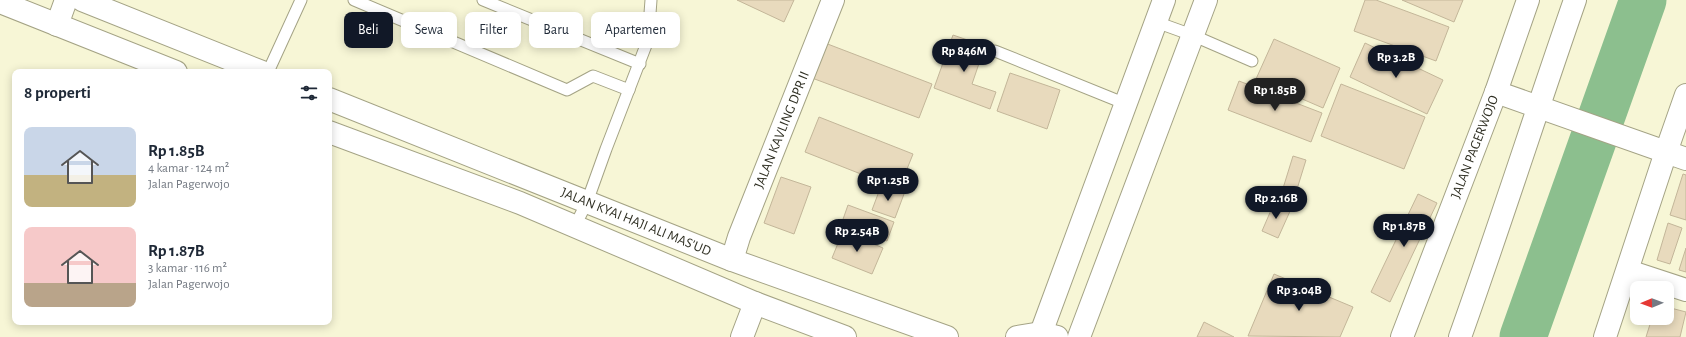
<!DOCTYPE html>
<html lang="id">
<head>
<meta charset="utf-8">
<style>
  body { margin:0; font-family:"Alegreya Sans",sans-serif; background:#f2f2f3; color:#1f2937; height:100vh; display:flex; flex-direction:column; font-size:15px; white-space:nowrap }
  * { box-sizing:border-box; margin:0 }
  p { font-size:13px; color:#747a83 }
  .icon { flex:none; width:22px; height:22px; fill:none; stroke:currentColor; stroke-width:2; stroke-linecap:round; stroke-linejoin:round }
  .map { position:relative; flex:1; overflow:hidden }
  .sheet { position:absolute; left:12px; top:69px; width:320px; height:256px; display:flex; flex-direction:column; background:#fff; border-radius:8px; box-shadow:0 2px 10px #0003 }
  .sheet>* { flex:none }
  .hud { position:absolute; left:344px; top:12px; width:380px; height:36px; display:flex; gap:8px }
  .needle { width:26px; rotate:269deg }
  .buttons { position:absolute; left:1630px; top:281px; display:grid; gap:8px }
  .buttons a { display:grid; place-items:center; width:44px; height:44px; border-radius:8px; background:#fff; box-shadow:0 2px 10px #0003; font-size:20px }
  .price { position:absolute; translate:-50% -34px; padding:0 9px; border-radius:14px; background:#111827; color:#fff; font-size:13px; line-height:26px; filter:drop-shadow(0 1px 2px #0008) }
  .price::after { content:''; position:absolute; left:50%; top:24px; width:12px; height:9px; margin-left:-6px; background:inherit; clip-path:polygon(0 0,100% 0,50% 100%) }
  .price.on { background:#222; color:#fff }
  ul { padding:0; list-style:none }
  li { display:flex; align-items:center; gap:12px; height:100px; padding:0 12px }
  li span { display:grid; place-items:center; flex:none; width:112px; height:80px; border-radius:8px; color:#555 }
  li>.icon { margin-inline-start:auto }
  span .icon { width:48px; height:48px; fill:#fffc; stroke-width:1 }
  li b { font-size:17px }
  h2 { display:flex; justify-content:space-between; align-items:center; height:48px; padding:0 12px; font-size:17px }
  .chip { padding:0 14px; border-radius:8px; background:#fff; box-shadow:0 2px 10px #0003; font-size:14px; line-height:36px }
  .chip.on { background:#111827; color:#fff }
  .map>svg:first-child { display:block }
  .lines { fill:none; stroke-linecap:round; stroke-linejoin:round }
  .river { stroke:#8cbf8e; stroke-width:47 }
  .building { fill:#e8dabd; stroke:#c3b699 }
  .service-casing { stroke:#a4a385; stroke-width:13 }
  .minor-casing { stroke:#a4a385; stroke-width:24 }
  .tertiary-casing { stroke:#a4a385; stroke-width:24 }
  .secondary-casing { stroke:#a4a385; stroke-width:24 }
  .service { stroke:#fff; stroke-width:11 }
  .minor { stroke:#fff; stroke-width:22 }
  .tertiary { stroke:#fff; stroke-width:22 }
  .secondary { stroke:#fff; stroke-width:22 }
  .labels { text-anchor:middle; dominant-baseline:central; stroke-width:3; stroke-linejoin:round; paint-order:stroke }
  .street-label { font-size:14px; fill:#303024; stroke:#fff }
</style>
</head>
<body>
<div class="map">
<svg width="1686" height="337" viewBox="0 0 1686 337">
  <rect width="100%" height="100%" fill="#f7f6d6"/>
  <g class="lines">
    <path class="river" d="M1523,337L1643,0"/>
  </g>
  <g class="building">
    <path d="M737,0H794L784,22Z"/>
    <path d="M1365,0H1376L1449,27L1436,61L1354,31Z"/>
    <path d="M1402,0H1463L1454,22Z"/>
    <path d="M953,35L985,46L972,84L996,92L990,109L934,88Z"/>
    <path d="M1274,39L1340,68L1323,108L1256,79Z"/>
    <path d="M825,43L932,84L919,118L812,78Z"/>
    <path d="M1365,43L1443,80L1427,114L1350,77Z"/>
    <path d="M1010,73L1060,90L1047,129L997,111Z"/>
    <path d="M1239,81L1322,113L1311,142L1228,110Z"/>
    <path d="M1341,84L1425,117L1404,169L1321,136Z"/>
    <path d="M819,117L913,154L899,189L805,152Z"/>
    <path d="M1293,156L1306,160L1293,202L1280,198Z"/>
    <path d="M1683,174L1686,175V220L1670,215Z"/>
    <path d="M781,177L811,187L794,234L764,223Z"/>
    <path d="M881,186L904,194L895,218L872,210Z"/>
    <path d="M1418,194L1437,203L1390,302L1371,292Z"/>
    <path d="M1275,201L1291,209L1278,238L1262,231Z"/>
    <path d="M848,205L894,222L887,241L841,225Z"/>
    <path d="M1668,223L1682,228L1670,264L1657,260Z"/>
    <path d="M843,231L883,248L872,274L832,258Z"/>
    <path d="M1686,248V272L1679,270Z"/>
    <path d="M1274,274L1353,307L1340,337L1248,336Z"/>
    <path d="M1667,307L1686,312L1680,337H1646L1652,318H1667Z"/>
    <path d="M1204,322L1234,337H1197Z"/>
  </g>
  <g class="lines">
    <g class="service-casing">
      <g id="service">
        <path d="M354,0L567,90L593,76L629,90"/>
        <path d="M483,0L640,64"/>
        <path d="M1156,22L1192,35L1252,61"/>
        <path d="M995,51L1126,104"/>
        <path d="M268,72L301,0"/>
        <path d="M575,226L587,202L606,149L648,40L651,0"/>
      </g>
    </g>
    <g class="minor-casing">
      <g id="minor">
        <path d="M1496,92L1666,152L1686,95"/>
        <path d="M732,260L739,237L833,0"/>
        <path d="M1628,271L1686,290"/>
        <path d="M1041,333L1164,0"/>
        <path d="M742,337L755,303"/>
        <path d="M1017,337L1041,333L1057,337"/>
        <path d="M1079,337L1206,0"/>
        <path d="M1605,337L1666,152L1686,159"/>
      </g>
    </g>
    <g class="tertiary-casing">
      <g id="tertiary">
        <path d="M82,0L262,72"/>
        <path d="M0,2L176,72"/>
        <path d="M57,25L66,0"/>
        <path d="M329,99L732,260L947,337"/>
        <path d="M329,132L520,203L755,303L845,337"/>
      </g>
    </g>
    <g class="secondary-casing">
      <g id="secondary">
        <path d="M1402,337L1496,92L1528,0"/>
        <path d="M1460,337C1500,225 1536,112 1575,0"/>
      </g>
    </g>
    <use href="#service" class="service"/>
    <use href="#minor" class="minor"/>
    <use href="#tertiary" class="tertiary"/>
    <use href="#secondary" class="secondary"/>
  </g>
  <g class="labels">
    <g class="street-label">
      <text transform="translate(782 130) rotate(-68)">JALAN KAVLING DPR II</text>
      <text transform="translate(1475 147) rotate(-69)">JALAN PAGERWOJO</text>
      <text transform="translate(636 222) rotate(22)">JALAN KYAI HAJI ALI MAS'UD</text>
    </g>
  </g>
</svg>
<div class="buttons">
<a><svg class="needle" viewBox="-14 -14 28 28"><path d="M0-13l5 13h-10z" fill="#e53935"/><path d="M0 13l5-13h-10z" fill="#747a83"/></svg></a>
</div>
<b class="price" style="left:964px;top:73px">Rp 846M</b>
<b class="price" style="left:1396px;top:79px">Rp 3.2B</b>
<b class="price on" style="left:1275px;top:112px">Rp 1.85B</b>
<b class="price" style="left:888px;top:202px">Rp 1.25B</b>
<b class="price" style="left:1276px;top:220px">Rp 2.16B</b>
<b class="price" style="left:1404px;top:248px">Rp 1.87B</b>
<b class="price" style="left:857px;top:253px">Rp 2.54B</b>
<b class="price" style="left:1299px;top:312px">Rp 3.04B</b>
<div class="hud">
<a class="chip on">Beli</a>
<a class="chip">Sewa</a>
<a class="chip">Filter</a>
<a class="chip">Baru</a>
<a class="chip">Apartemen</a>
</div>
<section class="sheet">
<h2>8 properti<svg class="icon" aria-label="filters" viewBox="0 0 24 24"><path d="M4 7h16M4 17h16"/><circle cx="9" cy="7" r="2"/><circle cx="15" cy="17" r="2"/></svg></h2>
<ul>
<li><span style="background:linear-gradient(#c9d6e8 60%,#c2b280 0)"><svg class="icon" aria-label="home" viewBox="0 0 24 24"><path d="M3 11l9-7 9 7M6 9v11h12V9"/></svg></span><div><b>Rp 1.85B</b><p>4 kamar · 124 m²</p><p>Jalan Pagerwojo</p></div></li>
<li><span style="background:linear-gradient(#f6c9c9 70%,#b9a48a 0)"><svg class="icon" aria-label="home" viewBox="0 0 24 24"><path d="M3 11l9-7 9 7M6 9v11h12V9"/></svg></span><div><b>Rp 1.87B</b><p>3 kamar · 116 m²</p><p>Jalan Pagerwojo</p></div></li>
</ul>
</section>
</div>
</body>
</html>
